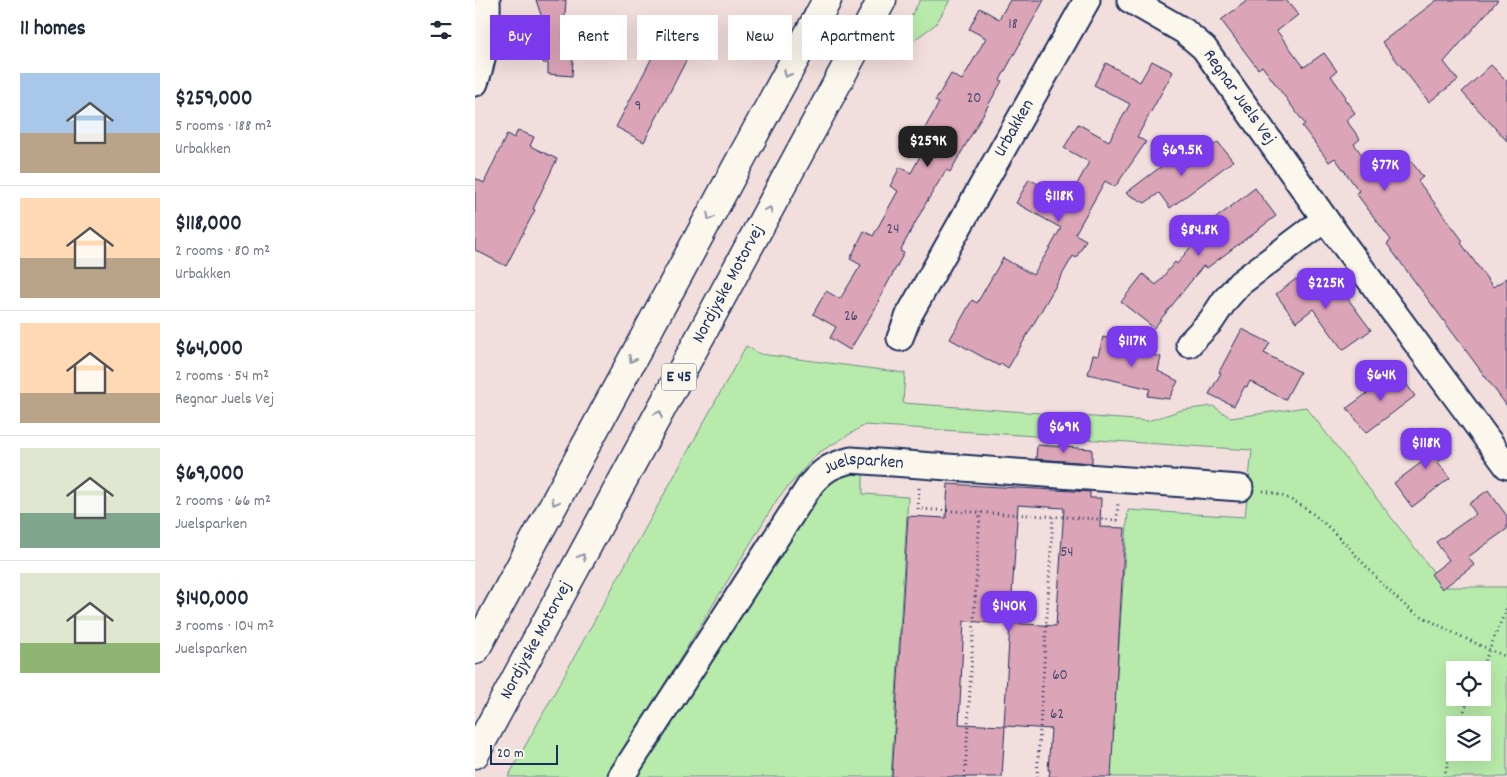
<!DOCTYPE html>
<html lang="en">
<head>
<meta charset="utf-8">
<style>
  body { margin:0; font-family:Dekko,sans-serif; background:#f6f6f7; color:#1f2937; height:100vh; display:flex; flex-direction:column; font-size:19px; white-space:nowrap }
  * { box-sizing:border-box; margin:0 }
  p { font-size:16px; color:#747a83 }
  .icon { flex:none; width:28px; height:28px; fill:none; stroke:currentColor; stroke-width:2; stroke-linecap:round; stroke-linejoin:round }
  .map { position:relative; flex:1; overflow:hidden }
  .side { display:flex; flex-direction:column; background:#fff; width:475px }
  .side>* { flex:none }
  .top-card { position:absolute; left:15px; top:15px; width:475px; height:45px; display:flex; gap:10px }
  .controls { position:absolute; left:971px; top:661px; display:grid; gap:10px }
  .controls a { display:grid; place-items:center; width:45px; height:45px; border-radius:0px; background:#fff; box-shadow:0 5px 20px #0002; font-size:25px }
  .scale { position:absolute; left:15px; bottom:12px; width:68px; box-sizing:border-box; padding-left:5px; border:2px solid #1b2f5e; border-top:0; font-size:14px; line-height:18px; white-space:nowrap; color:#1b2f5e; -webkit-text-stroke:4px #fbf7ec; paint-order:stroke }
  .price { position:absolute; translate:-50% -42px; padding:0 11px; border-radius:10px; background:#7c3aed; color:#fff; font-size:16px; line-height:32px; filter:drop-shadow(0 1px 2px #0008) }
  .price::after { content:''; position:absolute; left:50%; top:30px; width:15px; height:11px; margin-left:-8px; background:inherit; clip-path:polygon(0 0,100% 0,50% 100%) }
  .price.active { background:#222; color:#fff }
  ul { padding:0; list-style:none }
  li { display:flex; align-items:center; gap:15px; height:125px; padding:0 20px }
  li+li { border-top:1px solid #e0e1e3 }
  li span { display:grid; place-items:center; flex:none; width:140px; height:100px; border-radius:0px; color:#555 }
  li>.icon { margin-inline-start:auto }
  span .icon { width:60px; height:60px; fill:#fffc; stroke-width:1 }
  li b { font-size:21px }
  h2 { display:flex; justify-content:space-between; align-items:center; height:60px; padding:0 20px; font-size:21px }
  .chip { padding:0 18px; border-radius:0px; background:#fff; box-shadow:0 5px 20px #0002; font-size:18px; line-height:45px }
  .chip.active { background:#7c3aed; color:#fff }
  main { display:flex; flex:1; min-height:0 }
  .map>svg:first-child { display:block }
  .green { fill:#b8ebab; stroke:#6a8d84; fill-rule:evenodd }
  .building { fill:#dca4b7; stroke:#1b2f5e; fill-rule:evenodd }
  .lines { fill:none; stroke-linecap:round; stroke-linejoin:round }
  .street-casing { stroke:#1b2f5e; stroke-width:29 }
  .highway-casing { stroke:#1b2f5e; stroke-width:31 }
  .path { stroke:#1b2f5e; stroke-width:3; stroke-dasharray:1 4; stroke-linecap:butt }
  .street { stroke:#fbf7ec; stroke-width:25 }
  .highway { stroke:#fbf7ec; stroke-width:28 }
  .oneway { stroke:#8b93a5 }
  .labels { text-anchor:middle; dominant-baseline:central; stroke-width:4.5; stroke-linejoin:round; paint-order:stroke }
  .number-label { font-size:15px; fill:#4b4c74 }
  .shield { fill:#fbf7ec; stroke:#5e6b89; stroke-width:1 }
  .shield-label { font-size:16px; font-weight:bold; fill:#1b2f5e }
  .street-label { font-size:18px; fill:#1b2f5e; stroke:#fbf7ec }
</style>
</head>
<body>
<main>
<section class="side">
<h2>11 homes<svg class="icon" aria-label="filters" viewBox="0 0 24 24"><path d="M4 7h16M4 17h16"/><circle cx="9" cy="7" r="2"/><circle cx="15" cy="17" r="2"/></svg></h2>
<ul>
<li><span style="background:linear-gradient(#a9c7e8 60%,#b9a48a 0)"><svg class="icon" aria-label="home" viewBox="0 0 24 24"><path d="M3 11l9-7 9 7M6 9v11h12V9"/></svg></span><div><b>$259,000</b><p>5 rooms · 188 m²</p><p>Urbakken</p></div></li>
<li><span style="background:linear-gradient(#ffd9b3 60%,#b9a48a 0)"><svg class="icon" aria-label="home" viewBox="0 0 24 24"><path d="M3 11l9-7 9 7M6 9v11h12V9"/></svg></span><div><b>$118,000</b><p>2 rooms · 80 m²</p><p>Urbakken</p></div></li>
<li><span style="background:linear-gradient(#ffd9b3 70%,#b9a48a 0)"><svg class="icon" aria-label="home" viewBox="0 0 24 24"><path d="M3 11l9-7 9 7M6 9v11h12V9"/></svg></span><div><b>$64,000</b><p>2 rooms · 54 m²</p><p>Regnar Juels Vej</p></div></li>
<li><span style="background:linear-gradient(#dfe7d0 65%,#7fa58c 0)"><svg class="icon" aria-label="home" viewBox="0 0 24 24"><path d="M3 11l9-7 9 7M6 9v11h12V9"/></svg></span><div><b>$69,000</b><p>2 rooms · 66 m²</p><p>Juelsparken</p></div></li>
<li><span style="background:linear-gradient(#dfe7d0 70%,#8fb573 0)"><svg class="icon" aria-label="home" viewBox="0 0 24 24"><path d="M3 11l9-7 9 7M6 9v11h12V9"/></svg></span><div><b>$140,000</b><p>3 rooms · 104 m²</p><p>Juelsparken</p></div></li>
</ul>
</section>
<div class="map">
<svg width="1032" height="777" viewBox="0 0 1032 777">
  <rect width="100%" height="100%" fill="#f2dedc"/>
  <filter id="ink" filterUnits="userSpaceOnUse"><feTurbulence type="fractalNoise" baseFrequency=".02" numOctaves="2"/><feDisplacementMap in="SourceGraphic" scale="10" xChannelSelector="R" yChannelSelector="G"/><feConvolveMatrix kernelMatrix="1 2 1 2 8 2 1 2 1" color-interpolation-filters="sRGB"/></filter>
  <g filter="url(#ink)">
    <g class="green">
      <path d="M445,0H475L461,24L413,59Z"/>
      <path d="M271,346L285,354L430,373L428,403L673,421L707,410L738,406L756,418L831,407L970,587H1032V777H635L653,510L770,517L777,450L390,425L343,453L303,498L133,777H33ZM980,670H1008V698H980ZM980,725H1008V752H980Z"/>
      <path d="M388,465V494L433,497L416,777H155L348,479Z"/>
    </g>
    <g class="building">
      <path d="M61,0H91L88,42L99,43L97,76L73,74V63H68V57L44,56L46,23L69,24Z"/>
      <path d="M535,0H569L525,80L527,81L498,132L475,172L471,170L451,203L425,251L429,253L403,301L404,302L375,350L355,338L361,327L338,314L351,291L365,299L386,265L375,259L389,231L398,236L423,191L415,186L425,167L436,173L458,132L450,128L464,103L460,101L476,74L487,80L511,38L494,29L505,8L524,19Z"/>
      <path d="M773,0H811L823,15L802,31L829,67L849,53L862,71L856,76L871,97L869,98L880,113L871,120L885,139L879,144L901,174L930,153L948,177L943,181L988,241L986,243L1018,287L1032,278V406L912,244L916,240L881,193L884,191L860,158L854,162L827,126L830,124L787,66L783,69L746,20Z"/>
      <path d="M962,0H1023L969,62L983,80L954,102L907,42Z"/>
      <path d="M186,40L214,55L169,142L141,127Z"/>
      <path d="M677,61L698,72L662,137L671,142L640,187L630,181L600,234L611,240L601,258L598,256L533,368L526,363L524,366L475,339L497,300L502,303L528,258L558,275L576,246L586,228L541,203L554,179L593,201L614,162L589,148L603,124L634,141L655,104L619,85L631,63L665,82Z"/>
      <path d="M1016,65L1032,81V141L987,92Z"/>
      <path d="M43,130L59,137L55,146L82,159L58,209L60,210L31,266L0,250V178L9,183L32,134L39,138Z"/>
      <path d="M743,142L758,161L695,208L684,193L670,203L651,193L696,159L705,170Z"/>
      <path d="M780,188L801,216L732,268L728,266L679,328L646,302L668,274L681,285L700,262L702,264L722,239L719,235Z"/>
      <path d="M856,276L896,330L868,350L838,309L821,322L801,294L821,279L832,294Z"/>
      <path d="M767,329L795,343L789,353L825,372L810,400L775,381L772,387L770,386L759,406L734,394L746,373L744,372Z"/>
      <path d="M628,337L664,346L660,351L686,357L683,371L703,381L694,399L672,396L675,389L613,374L618,355L623,356Z"/>
      <path d="M922,371L940,396L891,433L872,408Z"/>
      <path d="M958,427L977,452L963,462L975,478L937,507L919,483L955,456L942,439Z"/>
      <path d="M562,445L617,449V463L561,459Z"/>
      <path d="M473,484L615,492V498H626L625,527L650,528L636,777H574L575,770H573L576,729L530,726L527,777H417L433,516L471,518ZM543,505L589,508L581,626L535,623L529,726L484,724L489,621L535,624Z"/>
      <path d="M1013,490L1032,516V529L993,557L999,565L967,589L956,574L974,560L961,542L1001,514L994,504Z"/>
    </g>
    <g class="lines">
      <g class="street-casing">
        <g id="street">
          <path id="s1" d="M655,0L709,31L729,48L850,219L1032,466"/>
          <path d="M0,83C10,56 13,29 12,0"/>
          <path id="s2" d="M425,338L434,315L612,0"/>
          <path d="M714,344L736,321L750,300L765,283L850,219"/>
          <path id="s3" d="M146,777L336,484C349,469 357,465 376,460L765,488"/>
        </g>
      </g>
      <g class="highway-casing">
        <g id="highway">
          <path d="M0,650L352,0"/>
          <path id="s4" d="M0,754L407,0"/>
        </g>
      </g>
      <g class="path">
        <path d="M444,488L443,509L642,520L643,501"/>
        <path d="M788,491C848,499 889,575 936,610C942,614 949,617 956,621C980,634 1006,646 1032,657"/>
        <path d="M1006,670L1032,607"/>
        <path d="M984,725L994,698"/>
        <path d="M490,777L505,512"/>
        <path d="M562,777L578,517"/>
        <path d="M969,777L980,738"/>
      </g>
      <use href="#street" class="street"/>
      <use href="#highway" class="highway"/>
    </g>
    <defs><path id="oneway-chevron" d="M-2-3.5L2.5 0L-2 3.5" fill="none" stroke-width="1.6" stroke-linecap="round" stroke-linejoin="round" transform="scale(1.25)"/></defs>
    <g class="oneway">
      <use href="#oneway-chevron" transform="translate(312 74) rotate(118)"/>
      <use href="#oneway-chevron" transform="translate(294 210) rotate(-62)"/>
      <use href="#oneway-chevron" transform="translate(235 217) rotate(118)"/>
      <use href="#oneway-chevron" transform="translate(157 359) rotate(118)"/>
      <use href="#oneway-chevron" transform="translate(184 414) rotate(-62)"/>
      <use href="#oneway-chevron" transform="translate(80 502) rotate(118)"/>
      <use href="#oneway-chevron" transform="translate(107 557) rotate(-62)"/>
    </g>
  </g>
  <g class="labels">
    <g class="number-label">
      <text x="538" y="25">18</text>
      <text x="499" y="99">20</text>
      <text x="163" y="107">9</text>
      <text x="418" y="230">24</text>
      <text x="376" y="317">26</text>
      <text x="592" y="553">54</text>
      <text x="585" y="676">60</text>
      <text x="582" y="715">62</text>
    </g>
    <rect class="shield" x="186.5" y="363.5" width="35" height="27" rx="4"/>
    <g class="shield-label">
      <text x="204" y="377">E 45</text>
    </g>
    <g class="street-label">
      <text stroke="none"><textPath href="#s1" startOffset="149">Regnar Juels Vej</textPath></text>
      <text stroke="none"><textPath href="#s2" startOffset="239">Urbakken</textPath></text>
      <text stroke="none"><textPath href="#s4" startOffset="534">Nordjyske Motorvej</textPath></text>
      <text stroke="none"><textPath href="#s3" startOffset="409">Juelsparken</textPath></text>
      <text stroke="none"><textPath href="#s4" startOffset="129">Nordjyske Motorvej</textPath></text>
    </g>
  </g>
</svg>
<div class="controls">
<a><svg class="icon" aria-label="locate" viewBox="0 0 24 24"><circle cx="12" cy="12" r="6"/><path d="M12 2v4M12 18v4M2 12h4M18 12h4"/></svg></a>
<a><svg class="icon" aria-label="layers" viewBox="0 0 24 24"><path d="M12 4l9 5-9 5-9-5zM3 14l9 5 9-5"/></svg></a>
</div>
<div class="scale">20 m</div>
<b class="price active" style="left:453px;top:168px">$259K</b>
<b class="price" style="left:707px;top:177px">$69.5K</b>
<b class="price" style="left:910px;top:192px">$77K</b>
<b class="price" style="left:584px;top:223px">$118K</b>
<b class="price" style="left:724px;top:257px">$84.8K</b>
<b class="price" style="left:851px;top:310px">$225K</b>
<b class="price" style="left:657px;top:368px">$117K</b>
<b class="price" style="left:906px;top:402px">$64K</b>
<b class="price" style="left:589px;top:454px">$69K</b>
<b class="price" style="left:951px;top:470px">$118K</b>
<b class="price" style="left:534px;top:633px">$140K</b>
<div class="top-card">
<a class="chip active">Buy</a>
<a class="chip">Rent</a>
<a class="chip">Filters</a>
<a class="chip">New</a>
<a class="chip">Apartment</a>
</div>
</div>
</main>
</body>
</html>
